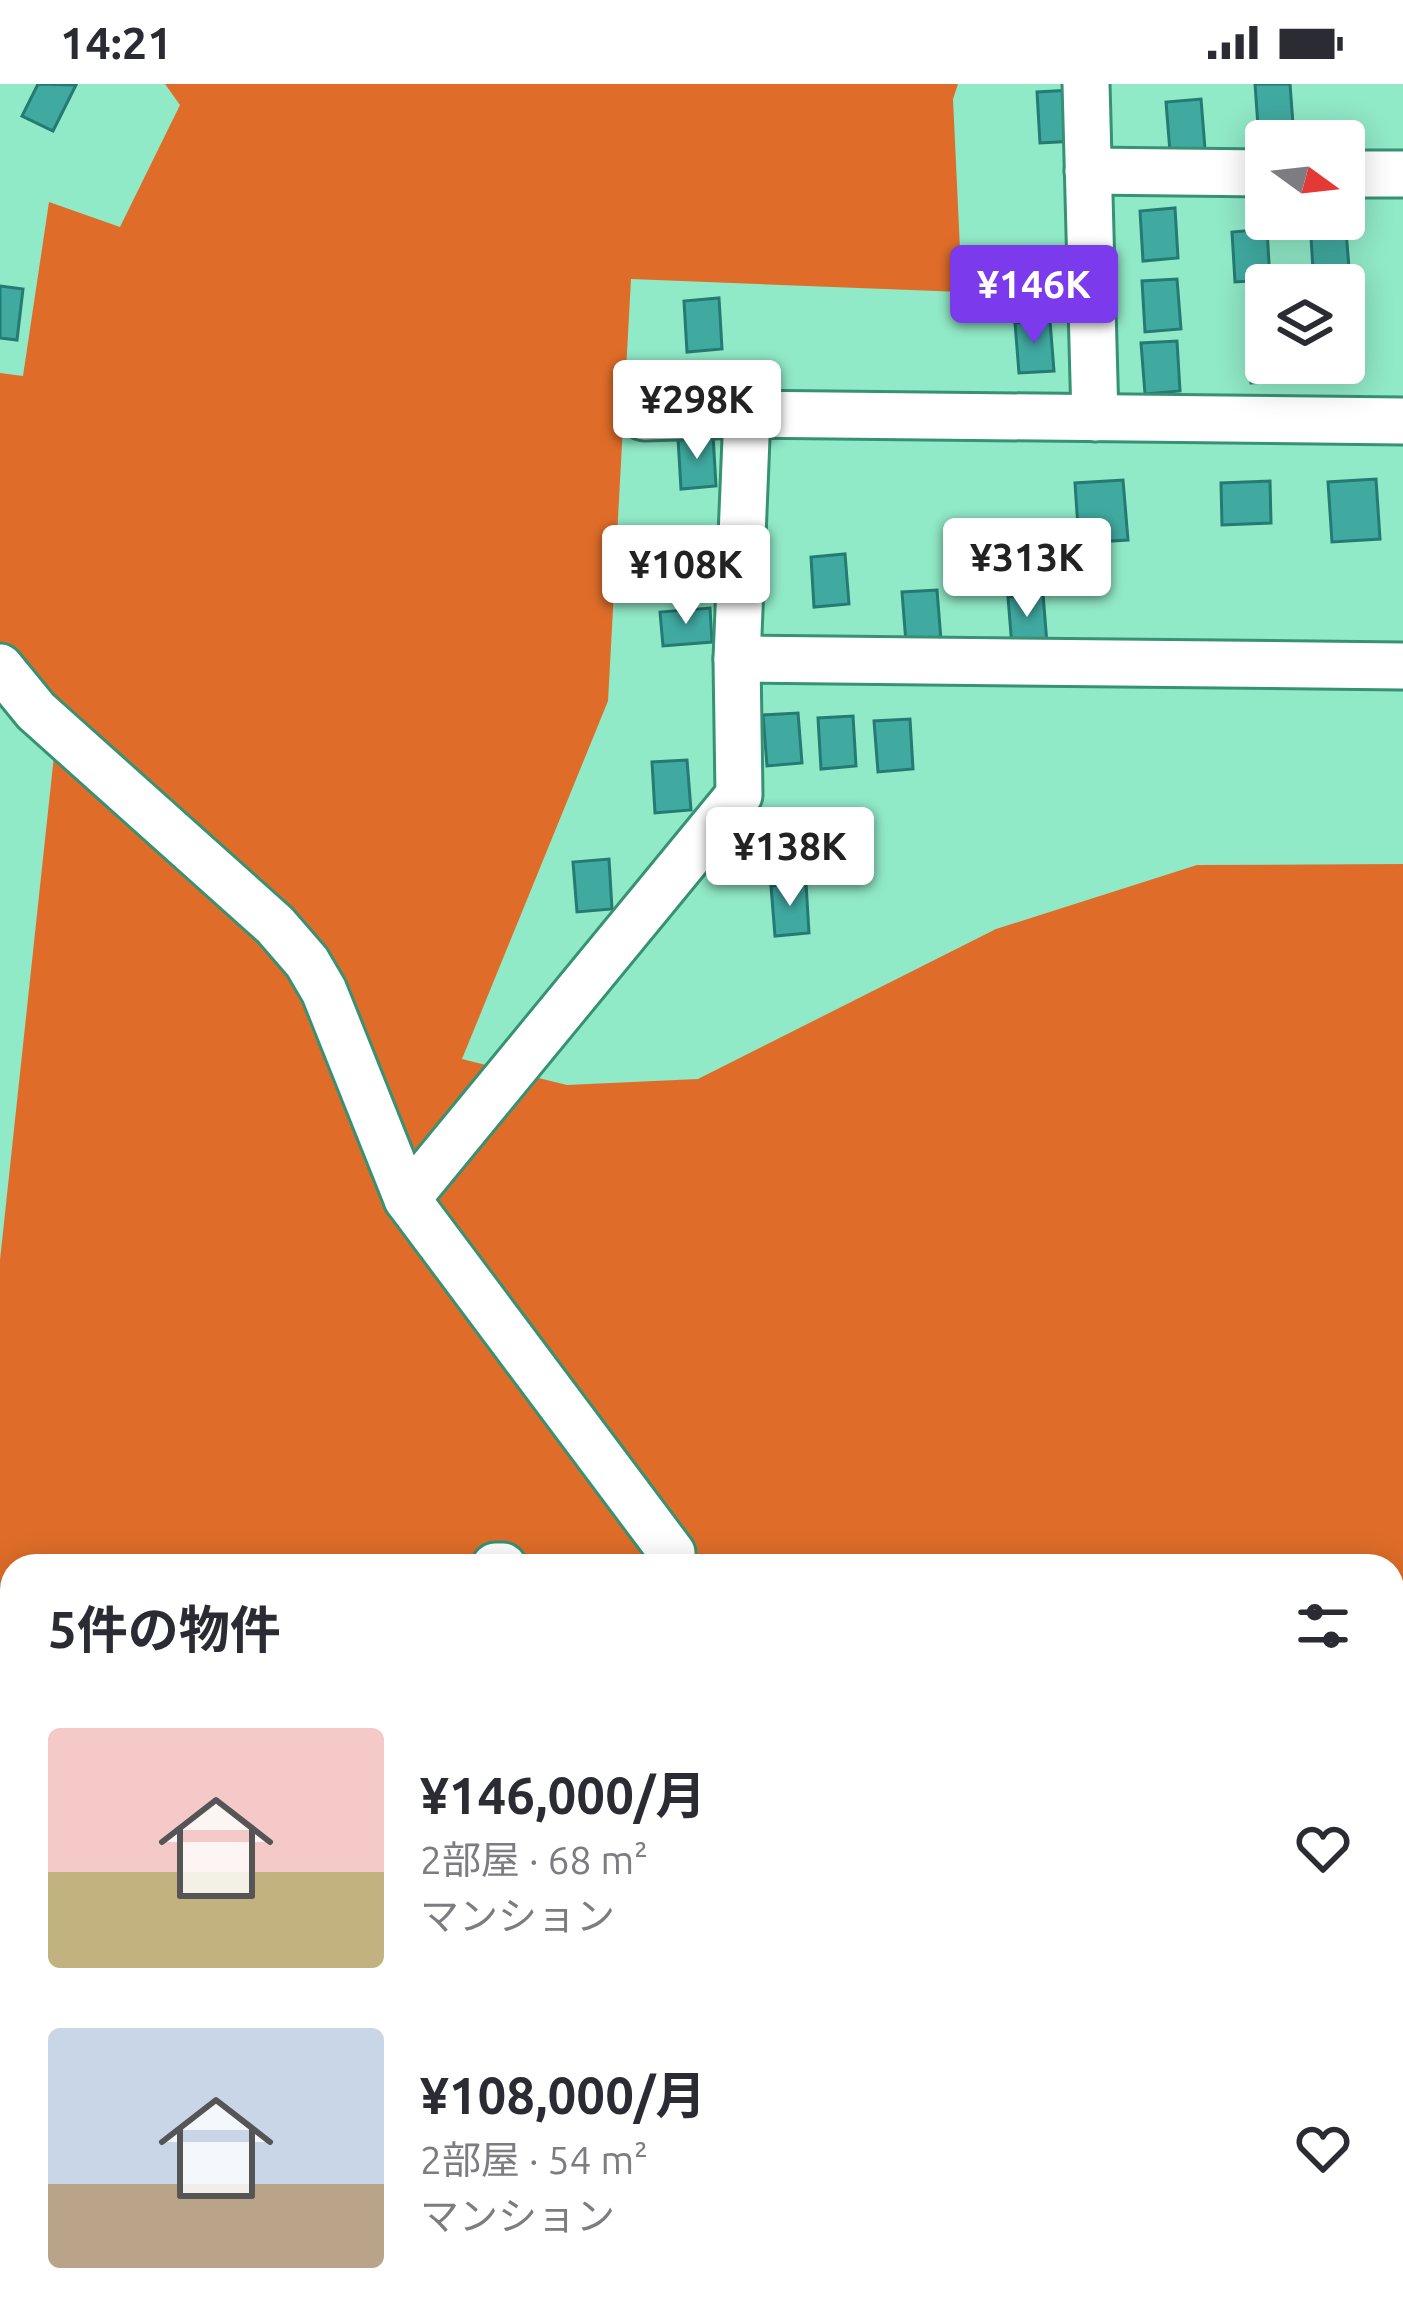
<!DOCTYPE html>
<html lang="ja">
<head>
<meta charset="utf-8">
<style>
  body { margin:0; font-family:Ubuntu,"Noto Sans JP",sans-serif; background:#f7f7f7; color:#2b2b33; height:100vh; display:flex; flex-direction:column; font-size:45px; white-space:nowrap }
  * { box-sizing:border-box; margin:0 }
  p { font-size:39px; color:#7c7c81 }
  .icon { flex:none; width:66px; height:66px; fill:none; stroke:currentColor; stroke-width:2; stroke-linecap:round; stroke-linejoin:round }
  .map { position:relative; flex:1; overflow:hidden }
  .drawer { position:absolute; left:0px; top:1470px; width:1404px; height:771px; display:flex; flex-direction:column; background:#fff; border-radius:36px 36px 0 0; box-shadow:0 6px 30px #0003 }
  .drawer>* { flex:none }
  .needle { width:78px; rotate:105deg }
  .fabs { position:absolute; left:1245px; top:36px; display:grid; gap:24px }
  .fabs a { display:grid; place-items:center; width:120px; height:120px; border-radius:12px; background:#fff; box-shadow:0 6px 30px #0003; font-size:60px }
  .price { position:absolute; translate:-50% -102px; padding:0 27px; border-radius:12px; background:#fff; color:#222; font-size:39px; line-height:78px; filter:drop-shadow(0 3px 6px #0008) }
  .price::after { content:''; position:absolute; left:50%; top:72px; width:36px; height:27px; margin-left:-18px; background:inherit; clip-path:polygon(0 0,100% 0,50% 100%) }
  .price.active { background:#7c3aed; color:#fff }
  ul { padding:0; list-style:none }
  li { display:flex; align-items:center; gap:36px; height:300px; padding:0 48px }
  li span { display:grid; place-items:center; flex:none; width:336px; height:240px; border-radius:12px; color:#555 }
  li>.icon { margin-inline-start:auto }
  span .icon { width:144px; height:144px; fill:#fffc; stroke-width:1 }
  li b { font-size:51px }
  h2 { display:flex; justify-content:space-between; align-items:center; height:144px; padding:0 48px; font-size:51px }
  .status { display:flex; justify-content:space-between; align-items:center; height:84px; padding:0 60px; background:#fff; direction:ltr }
  .status svg { height:33px; fill:currentColor }
  .map>svg:first-child { display:block }
  .forest { fill:#df6d29 }
  .building { fill:#40aaa1; stroke:#257a73; stroke-width:3 }
  .lines { fill:none; stroke-linecap:round; stroke-linejoin:round }
  .minor-casing { stroke:#369273; stroke-width:51 }
  .minor { stroke:#fff; stroke-width:45 }
</style>
</head>
<body>
<div class="status"><b>14:21</b><svg viewBox="0 0 49 12"><path d="M0 12V9h3v3zM5 12V6h3v6zM10 12V3h3v9zM15 12V0h3v12zM26 1h20v11H26zM47 4h2v5h-2z"/></svg></div>
<div class="map">
<svg width="1403" height="2239" viewBox="0 0 1403 2239">
  <rect width="100%" height="100%" fill="#90e9c7"/>
  <path class="forest" d="M165,0H958L953,15L962,208L631,195L608,617L462,975L567,1001L698,995L996,845L1197,781L1403,780V2239H960L968,2229H1392V1482H12V2229H239L213,2239H0V1176L56,653L0,571V289L23,292L49,118L120,143L180,21Z"/>
  <g class="building">
    <path d="M38,0L76,1L53,47L22,32Z"/>
    <path d="M1255,0H1290L1293,40L1258,42Z"/>
    <path d="M1072,6L1076,57L1040,59L1037,8Z"/>
    <path d="M1201,15L1205,65L1170,68L1166,18Z"/>
    <path d="M1175,124L1178,174L1143,177L1140,127Z"/>
    <path d="M1345,134L1349,184L1313,186L1310,136Z"/>
    <path d="M1267,145L1270,196L1235,198L1232,148Z"/>
    <path d="M1177,195L1181,245L1145,248L1142,197Z"/>
    <path d="M0,202L23,205L17,256L0,254Z"/>
    <path d="M719,214L722,265L687,268L684,217Z"/>
    <path d="M1050,237L1054,287L1019,289L1015,239Z"/>
    <path d="M1266,247V279H1285L1286,297L1251,299L1247,249Z"/>
    <path d="M1177,257L1180,307L1145,310L1141,259Z"/>
    <path d="M713,351L716,402L681,405L678,354Z"/>
    <path d="M1376,395L1380,455L1332,458L1328,398Z"/>
    <path d="M1123,396L1128,456L1079,459L1075,399Z"/>
    <path d="M1270,397L1271,439L1222,441L1221,399Z"/>
    <path d="M702,456L705,507L670,509L667,459Z"/>
    <path d="M845,470L849,520L814,523L811,473Z"/>
    <path d="M937,506L941,556L906,559L902,508Z"/>
    <path d="M1043,510L1047,560L1012,563L1008,513Z"/>
    <path d="M710,524L712,558L663,562L660,528Z"/>
    <path d="M798,629L802,679L767,682L763,631Z"/>
    <path d="M853,632L856,682L821,685L818,634Z"/>
    <path d="M910,635L913,685L878,688L874,637Z"/>
    <path d="M687,676L691,726L655,729L652,678Z"/>
    <path d="M851,732L856,778L796,784L791,738Z"/>
    <path d="M609,775L612,825L577,828L573,778Z"/>
    <path d="M806,799L809,849L775,852L771,802Z"/>
  </g>
  <g class="lines">
    <g class="minor-casing">
      <g id="minor">
        <path d="M1086,0L1095,334"/>
        <path d="M1088,87L1266,89"/>
        <path d="M1344,90H1403"/>
        <path d="M644,333L747,330L1403,337"/>
        <path d="M737,575L1403,582"/>
        <path d="M0,583L36,627L275,841L307,878L324,907L407,1115L672,1469L670,1482"/>
        <path d="M407,1115L739,711L737,575L747,330"/>
        <path d="M495,1482H503"/>
        <path d="M1392,1891L1403,1893"/>
        <path d="M0,1965L12,1969"/>
        <path d="M1250,2229L1254,2239"/>
        <path d="M840,2233L849,2229"/>
      </g>
    </g>
    <use href="#minor" class="minor"/>
  </g>
</svg>
<div class="fabs">
<a><svg class="needle" viewBox="-14 -14 28 28"><path d="M0-13l5 13h-10z" fill="#e53935"/><path d="M0 13l5-13h-10z" fill="#7c7c81"/></svg></a>
<a><svg class="icon" aria-label="layers" viewBox="0 0 24 24"><path d="M12 4l9 5-9 5-9-5zM3 14l9 5 9-5"/></svg></a>
</div>
<b class="price active" style="left:1034px;top:263px">¥146K</b>
<b class="price" style="left:697px;top:378px">¥298K</b>
<b class="price" style="left:1027px;top:536px">¥313K</b>
<b class="price" style="left:686px;top:543px">¥108K</b>
<b class="price" style="left:790px;top:825px">¥138K</b>
<section class="drawer">
<h2>5件の物件<svg class="icon" aria-label="filters" viewBox="0 0 24 24"><path d="M4 7h16M4 17h16"/><circle cx="9" cy="7" r="2"/><circle cx="15" cy="17" r="2"/></svg></h2>
<ul>
<li><span style="background:linear-gradient(#f6c9c9 60%,#c2b280 0)"><svg class="icon" aria-label="home" viewBox="0 0 24 24"><path d="M3 11l9-7 9 7M6 9v11h12V9"/></svg></span><div><b>¥146,000/月</b><p>2部屋 · 68 m²</p><p>マンション</p></div><svg class="icon" aria-label="heart" viewBox="0 0 24 24"><path d="M12 20l-8-8c-3-5 5-10 8-4 3-6 11-1 8 4z"/></svg></li>
<li><span style="background:linear-gradient(#c9d6e8 65%,#b9a48a 0)"><svg class="icon" aria-label="home" viewBox="0 0 24 24"><path d="M3 11l9-7 9 7M6 9v11h12V9"/></svg></span><div><b>¥108,000/月</b><p>2部屋 · 54 m²</p><p>マンション</p></div><svg class="icon" aria-label="heart" viewBox="0 0 24 24"><path d="M12 20l-8-8c-3-5 5-10 8-4 3-6 11-1 8 4z"/></svg></li>
</ul>
</section>
</div>
</body>
</html>
